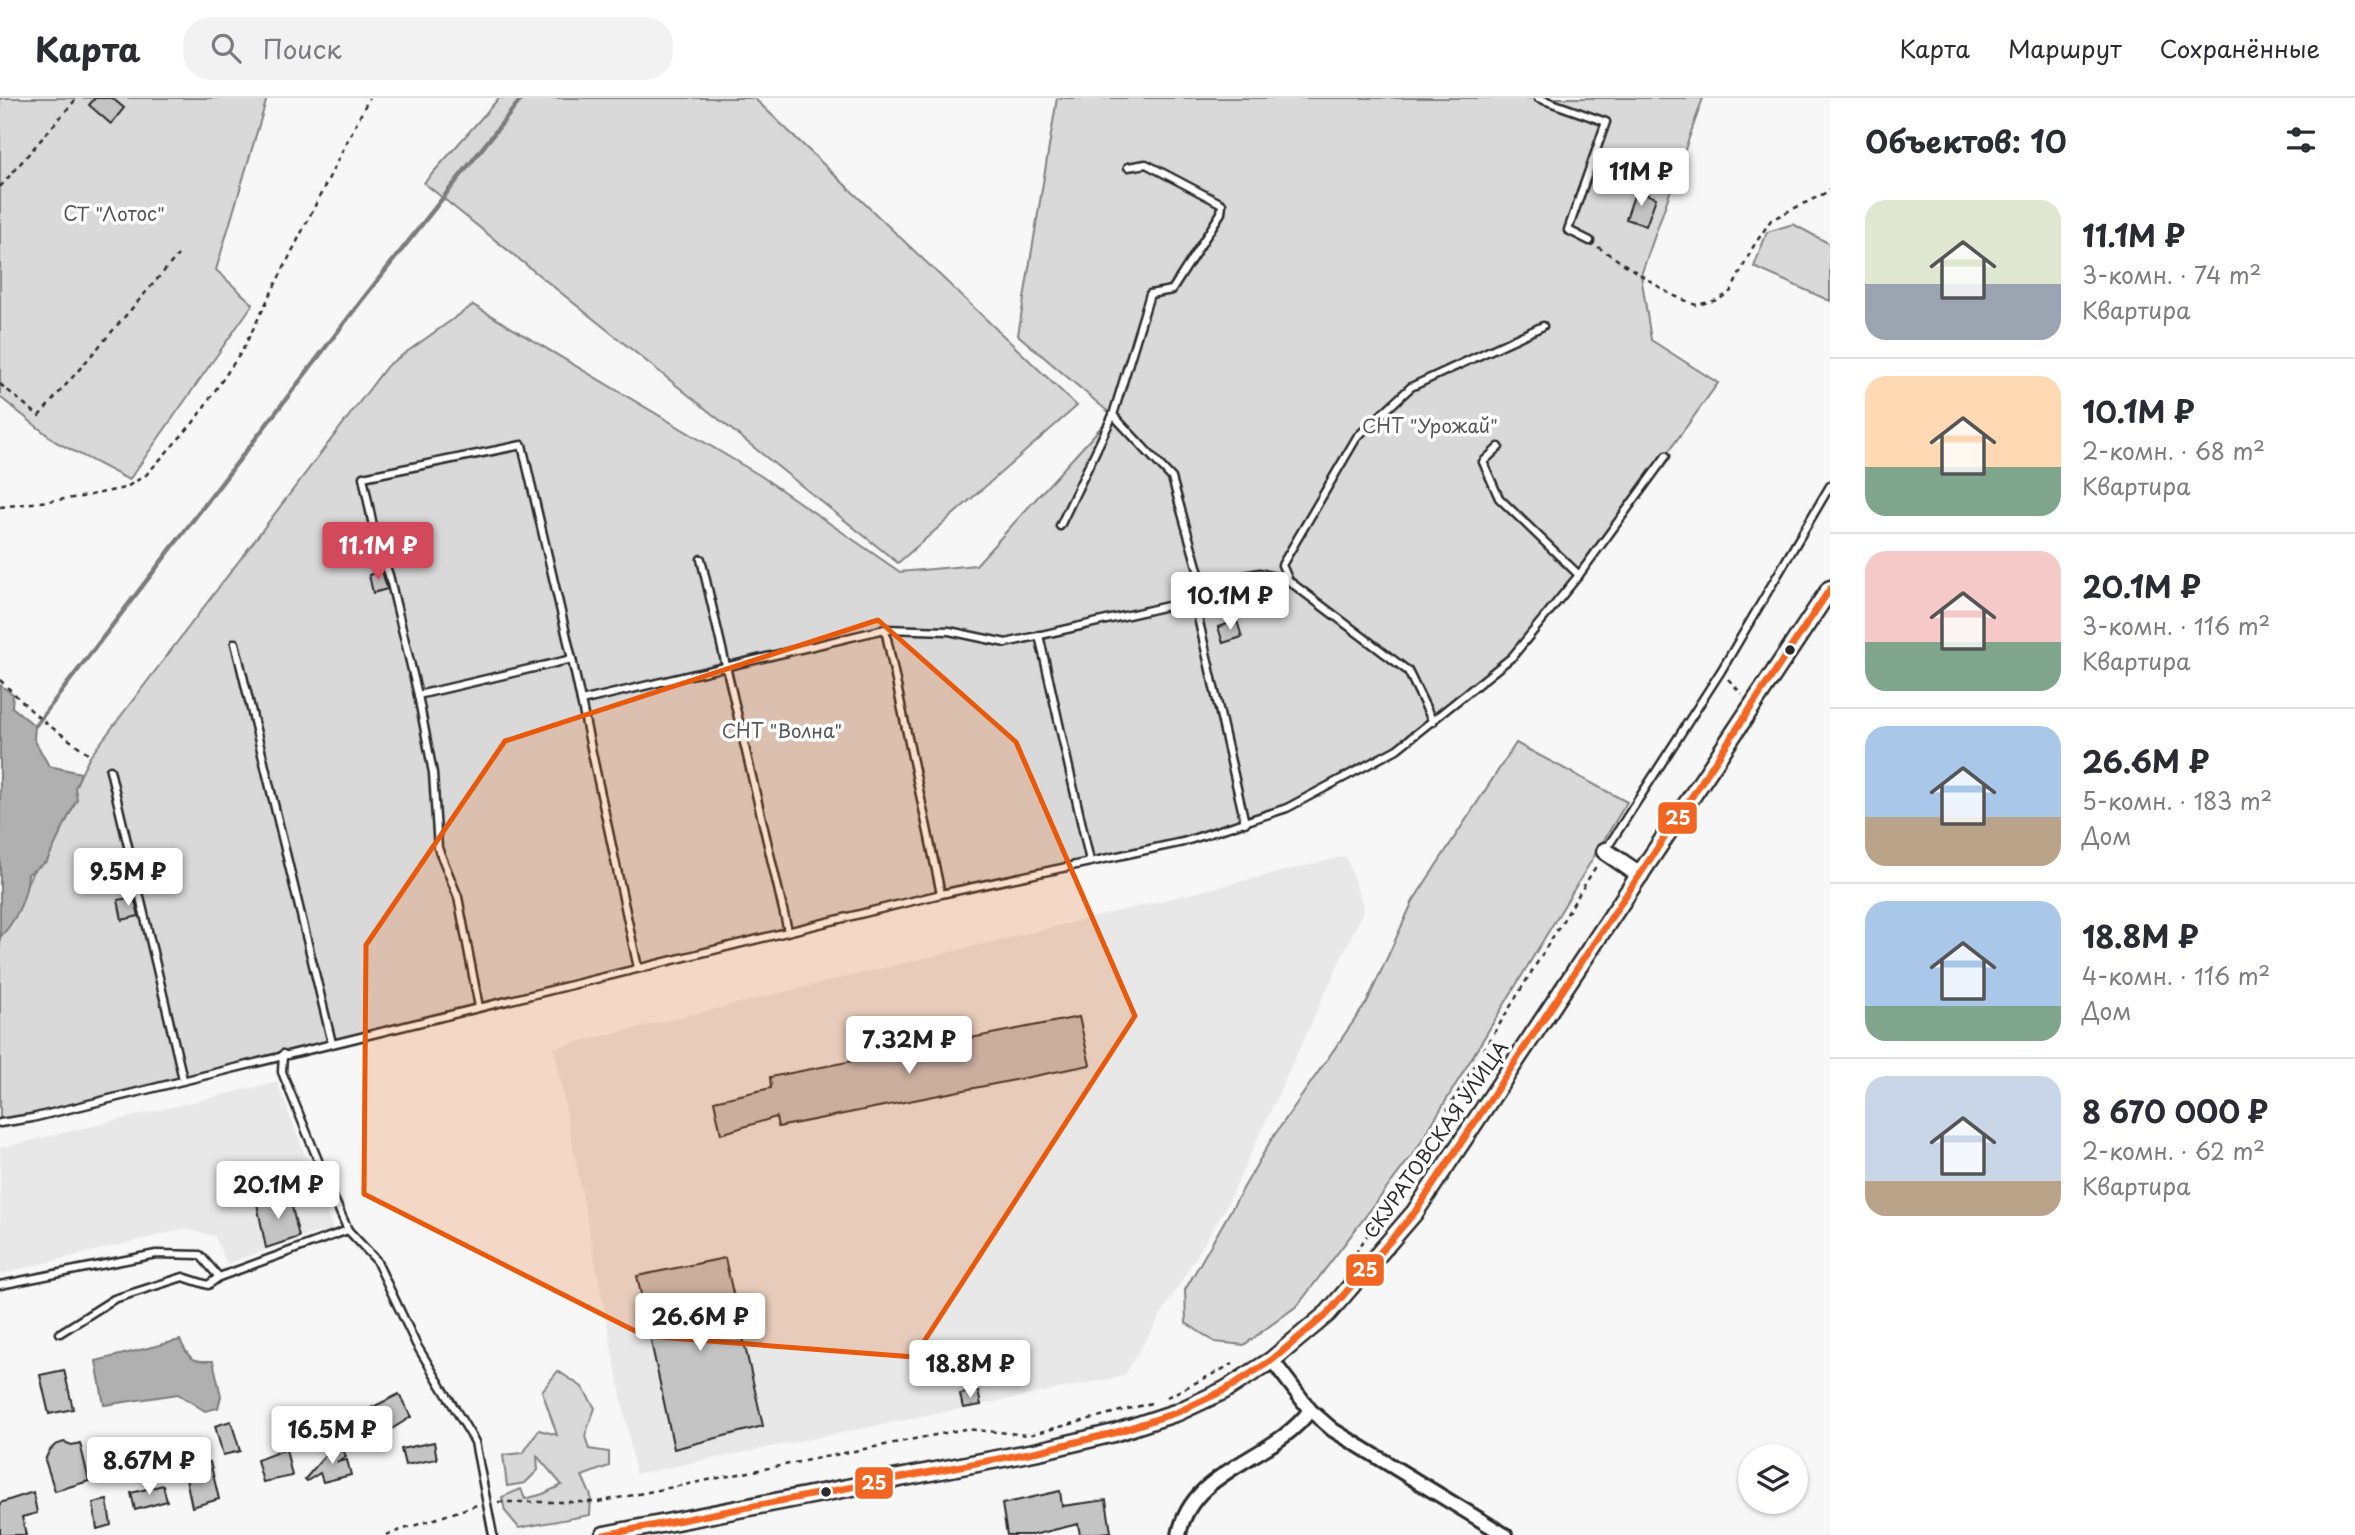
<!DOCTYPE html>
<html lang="ru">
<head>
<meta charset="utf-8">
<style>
  body { margin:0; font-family:"Playpen Sans",sans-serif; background:#f2f2f3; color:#2b2b33; height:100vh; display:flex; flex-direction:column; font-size:26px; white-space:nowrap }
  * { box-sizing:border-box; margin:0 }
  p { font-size:23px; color:#7c7c81 }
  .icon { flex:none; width:38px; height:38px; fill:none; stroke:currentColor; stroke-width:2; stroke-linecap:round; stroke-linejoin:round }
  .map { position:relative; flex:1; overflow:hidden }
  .details { display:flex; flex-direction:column; background:#fff; width:525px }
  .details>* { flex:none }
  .buttons { position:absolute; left:1738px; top:1346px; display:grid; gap:14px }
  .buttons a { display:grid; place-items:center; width:70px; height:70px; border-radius:50%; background:#fff; box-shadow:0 2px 5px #0004; font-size:35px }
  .price { position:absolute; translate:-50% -60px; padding:0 16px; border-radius:7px; background:#fff; color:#222; font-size:23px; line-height:46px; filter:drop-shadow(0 2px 4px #0008) }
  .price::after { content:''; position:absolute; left:50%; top:42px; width:21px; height:16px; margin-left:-10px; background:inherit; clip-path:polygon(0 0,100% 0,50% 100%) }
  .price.current { background:#d1495b; color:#fff }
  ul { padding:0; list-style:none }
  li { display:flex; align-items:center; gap:21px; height:175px; padding:0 35px }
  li+li { border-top:2px solid #e1e1e2 }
  li span { display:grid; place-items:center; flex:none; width:196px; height:140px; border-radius:21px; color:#555 }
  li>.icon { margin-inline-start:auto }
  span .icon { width:84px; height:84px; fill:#fffc; stroke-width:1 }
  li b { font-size:30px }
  h2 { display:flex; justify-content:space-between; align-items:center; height:84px; padding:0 35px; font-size:30px }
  header { display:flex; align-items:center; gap:42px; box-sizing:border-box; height:98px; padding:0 35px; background:#fff; border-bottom:2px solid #e1e1e2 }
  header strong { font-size:33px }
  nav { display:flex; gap:38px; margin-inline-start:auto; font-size:24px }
  .search { width:490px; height:63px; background:#f2f2f3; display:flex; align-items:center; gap:18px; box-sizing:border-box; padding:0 24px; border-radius:28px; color:#7c7c81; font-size:26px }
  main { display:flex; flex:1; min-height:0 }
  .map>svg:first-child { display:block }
  .built { fill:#e8e8e8 }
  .green { fill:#d9d9d9; stroke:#828282; stroke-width:2 }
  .water { fill:#b0b0b0; stroke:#7b7b7b; stroke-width:2 }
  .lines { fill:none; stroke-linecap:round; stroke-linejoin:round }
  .stream { stroke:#7b7b7b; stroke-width:4.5 }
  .building { fill:#c4c4c4; stroke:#2b2b2b; stroke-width:2 }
  .service-casing { stroke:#2b2b2b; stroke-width:11 }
  .minor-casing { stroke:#2b2b2b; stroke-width:18 }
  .tertiary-casing { stroke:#2b2b2b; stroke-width:21 }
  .path { stroke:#2b2b2b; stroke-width:2.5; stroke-dasharray:5 5; stroke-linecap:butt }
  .service { stroke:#fff; stroke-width:6 }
  .minor { stroke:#fff; stroke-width:12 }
  .tertiary { stroke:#fff; stroke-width:16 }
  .bus-1-casing { stroke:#fff; stroke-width:12 }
  .bus-1 { stroke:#f26522; stroke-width:7 }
  .marked { fill:#e8590c; fill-opacity:0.2; stroke:#e8590c; stroke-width:5; stroke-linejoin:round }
  .bus-dot { fill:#2b2b2b; stroke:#fff; stroke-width:2.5 }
  .labels { text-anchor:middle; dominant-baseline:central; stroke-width:7; stroke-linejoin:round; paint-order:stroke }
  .park-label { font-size:19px; fill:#565656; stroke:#fff }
  .street-label { font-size:19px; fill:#2b2b2b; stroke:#fff }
  .line-badge { stroke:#fff; stroke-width:2.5 }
  .badge-label { font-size:19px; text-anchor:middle; font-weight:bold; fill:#fff }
</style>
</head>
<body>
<header>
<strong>Карта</strong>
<div class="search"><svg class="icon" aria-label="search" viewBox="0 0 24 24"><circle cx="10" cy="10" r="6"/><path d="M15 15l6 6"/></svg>Поиск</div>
<nav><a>Карта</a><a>Маршрут</a><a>Сохранённые</a></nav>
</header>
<main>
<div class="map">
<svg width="1830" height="1437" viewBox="0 0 1830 1437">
  <rect width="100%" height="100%" fill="#f7f7f7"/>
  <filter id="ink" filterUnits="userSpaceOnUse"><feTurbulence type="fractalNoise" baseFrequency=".0143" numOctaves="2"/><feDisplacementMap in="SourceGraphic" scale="14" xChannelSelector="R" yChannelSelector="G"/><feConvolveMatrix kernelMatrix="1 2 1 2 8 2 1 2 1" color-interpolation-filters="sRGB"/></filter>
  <g filter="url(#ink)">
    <g class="built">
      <path d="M1346,758L1364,811L1226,1109L1124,1278L636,1376L554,950Z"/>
      <path d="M277,984L333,1131L299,1139L227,1166L215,1138L184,1131L0,1176V1050Z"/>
    </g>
    <g class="green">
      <path d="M0,0H267L216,172L253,206L129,382L56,344L0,299Z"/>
      <path d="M499,0H754L1077,308L898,465L424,85Z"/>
      <path d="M1057,0H1703L1641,177L1651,242L1718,285L1579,477L1512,559L1397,651L1287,710L1183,744L941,796L0,1028V840L89,660L387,268L473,207L761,378L900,474L976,467L1112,317L1018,237Z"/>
      <path d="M1793,126L1830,146V203L1754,169L1767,134Z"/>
      <path d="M1516,645L1627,704L1416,1052L1298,1207L1244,1247L1215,1244L1186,1225L1185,1192L1271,1042L1367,904L1413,803Z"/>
      <path d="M558,1273L582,1289L595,1310L585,1338L589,1351L609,1354V1368L582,1378L591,1398L590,1417L519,1430L505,1413L502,1399L521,1391L525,1401L543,1396L562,1387L537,1358L538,1372L525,1385L507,1388L503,1357L523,1355L539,1332L557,1337L542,1293Z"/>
    </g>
    <g class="water">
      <path d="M0,587L13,596L12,609L35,628L34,641L49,668L81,675L75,690L77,701L47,763L28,776C27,799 16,823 0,839Z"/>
      <path d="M180,1242C189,1261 191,1264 213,1263L221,1298L218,1310L205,1313L178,1296L104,1307L96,1263Z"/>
    </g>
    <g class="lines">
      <path class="stream" d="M35,628L362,202L522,0"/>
    </g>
    <g class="building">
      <path d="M95,0H112L124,10L111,26L89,7Z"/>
      <path d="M1636,92L1656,100L1646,128L1626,121Z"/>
      <path d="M382,473L387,491L373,495L369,477Z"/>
      <path d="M1237,523L1242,539L1223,545L1218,529Z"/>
      <path d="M134,799L139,818L122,822L118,802Z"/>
      <path d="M1079,919L1090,967L778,1029L776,1019L721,1036L714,1003L771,990L770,979Z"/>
      <path d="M289,1096L299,1139L266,1150L257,1106Z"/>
      <path d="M725,1160L763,1328L674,1351L637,1178Z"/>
      <path d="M64,1272L73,1311L49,1316L40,1277Z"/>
      <path d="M978,1293L981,1307L963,1310L960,1296Z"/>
      <path d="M399,1296L411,1319L385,1335L371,1310Z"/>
      <path d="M231,1323L240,1353L223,1357L215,1328Z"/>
      <path d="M64,1344L72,1347L80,1345L89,1383L55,1393L45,1362L49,1353L55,1347Z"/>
      <path d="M434,1344L437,1361L405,1367L401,1351Z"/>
      <path d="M342,1348L346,1359L337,1364L347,1362L351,1377L323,1384L320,1375L307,1383L305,1381L329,1353Z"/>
      <path d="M286,1351L292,1378L263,1384L257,1362Z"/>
      <path d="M210,1364L219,1401L192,1409L184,1371Z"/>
      <path d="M163,1387L167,1403L135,1412L131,1395Z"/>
      <path d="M1060,1393L1062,1408L1106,1402L1111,1434L1080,1437L1078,1426L1033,1437H1007L1002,1406Z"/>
      <path d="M33,1394L37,1415L22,1419L26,1437H0V1405Z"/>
      <path d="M107,1402L111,1427L97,1431L93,1405Z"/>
    </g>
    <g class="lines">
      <g class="service-casing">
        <g id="service">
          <path d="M1538,0L1606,24L1568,132L1590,143"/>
          <path d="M1113,317L1172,380L1202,486L1260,475L1289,483L1408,573L1433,624"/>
          <path d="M1499,349L1483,364L1499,400L1579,477"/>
          <path d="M1060,428L1113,317L1150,196L1172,192L1221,115L1222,106L1146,66L1128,69"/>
          <path d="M701,461L788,833"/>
          <path d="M1289,483L1282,467L1357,339L1411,289L1543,228"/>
          <path d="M1202,486L1194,502L1245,725"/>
          <path d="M885,531L941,796"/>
          <path d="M1039,537L1090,763"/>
          <path d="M235,545L332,945"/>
          <path d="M418,597L572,561"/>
          <path d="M581,603L885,531L949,533L1006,545L1194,502"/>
          <path d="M110,672L183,981"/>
          <path d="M1605,753L1721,573L1830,388"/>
          <path d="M479,909L458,799L438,750L433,675L418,597L389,477L375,438L363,379L522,347L572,561L638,870"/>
          <path d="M283,956L282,974L331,1094L348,1132L376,1162L416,1246L475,1344L493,1437"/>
          <path d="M0,1025L32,1020L941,796L1183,744L1287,710L1397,651L1512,559L1579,477L1666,358"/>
          <path d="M0,1187L156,1156L200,1157L219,1179"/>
          <path d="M60,1235L114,1201L183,1179L208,1187L219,1179L348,1132"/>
        </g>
      </g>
      <g class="minor-casing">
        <g id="minor">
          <path d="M1272,1262L1310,1312L1333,1332L1505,1437"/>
          <path d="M1179,1437C1191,1370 1275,1362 1310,1312"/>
        </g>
      </g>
      <g class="tertiary-casing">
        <g id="tertiary">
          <path d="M1605,753L1640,777"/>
          <path d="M604,1437L1039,1353L1114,1335L1178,1314L1225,1292L1272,1262L1328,1215L1415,1114L1830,491"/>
        </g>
      </g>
      <g class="path">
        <path d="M0,89L77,0"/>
        <path d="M1598,149L1670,196L1696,207L1718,202L1731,193L1753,149L1771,122L1827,94L1830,91"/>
        <path d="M0,286L39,318L178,157"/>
        <path d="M0,409L81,399L125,390L146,377L193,325L242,253L369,0"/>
        <path d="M1728,581L1742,596"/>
        <path d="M0,582L40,621L88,655"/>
        <path d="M1350,1164L1438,1027L1598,765"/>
        <path d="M1167,1299L1233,1266"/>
        <path d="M498,1404H598L965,1331L1029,1337L1151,1305"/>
        <path d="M386,1437L477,1407"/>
      </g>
      <use href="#service" class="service"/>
      <use href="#minor" class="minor"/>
      <use href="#tertiary" class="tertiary"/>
      <g class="bus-1-casing">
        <path id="bus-1" d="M604,1437L1039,1353L1114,1335L1178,1314L1225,1292L1272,1262L1328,1215L1415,1114L1830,491"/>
      </g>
      <use href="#bus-1" class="bus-1"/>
    </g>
  </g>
  <path class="marked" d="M878,522L1016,644L1135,918L914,1259L645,1238L364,1096L366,847L505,643Z"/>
  <g class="bus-dot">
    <circle cx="1790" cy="552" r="6"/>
    <circle cx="826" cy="1394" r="6"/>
  </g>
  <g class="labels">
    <g class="park-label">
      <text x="114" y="115">СТ "Лотос"</text>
      <text x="1430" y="327">СНТ "Урожай"</text>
      <text x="782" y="632">СНТ "Волна"</text>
    </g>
    <g class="street-label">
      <text transform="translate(1435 1041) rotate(-55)">СКУРАТОВСКАЯ УЛИЦА</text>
    </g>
  </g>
  <g class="line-badge">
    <rect x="1657" y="703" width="41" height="34" rx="7" fill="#f26522"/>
    <rect x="1345" y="1155" width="40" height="34" rx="7" fill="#f26522"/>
    <rect x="854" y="1368" width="40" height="34" rx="7" fill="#f26522"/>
  </g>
  <g class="badge-label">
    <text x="1678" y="727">25</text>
    <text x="1365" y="1179">25</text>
    <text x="874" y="1392">25</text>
  </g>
</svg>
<div class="buttons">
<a><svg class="icon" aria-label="layers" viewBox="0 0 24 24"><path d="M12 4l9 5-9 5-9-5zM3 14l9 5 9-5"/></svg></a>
</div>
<b class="price" style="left:1641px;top:110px">11M ₽</b>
<b class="price current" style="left:378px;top:484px">11.1M ₽</b>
<b class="price" style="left:1230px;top:534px">10.1M ₽</b>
<b class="price" style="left:128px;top:810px">9.5M ₽</b>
<b class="price" style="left:909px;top:978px">7.32M ₽</b>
<b class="price" style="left:278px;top:1123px">20.1M ₽</b>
<b class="price" style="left:700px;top:1255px">26.6M ₽</b>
<b class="price" style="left:970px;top:1302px">18.8M ₽</b>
<b class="price" style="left:332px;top:1368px">16.5M ₽</b>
<b class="price" style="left:149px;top:1399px">8.67M ₽</b>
</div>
<section class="details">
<h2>Объектов: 10<svg class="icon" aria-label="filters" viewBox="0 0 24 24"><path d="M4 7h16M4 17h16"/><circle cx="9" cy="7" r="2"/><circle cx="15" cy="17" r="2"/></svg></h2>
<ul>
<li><span style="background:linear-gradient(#dfe7d0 60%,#9aa5b1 0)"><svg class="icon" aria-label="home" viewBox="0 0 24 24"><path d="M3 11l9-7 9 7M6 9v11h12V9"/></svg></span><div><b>11.1M ₽</b><p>3-комн. · 74 m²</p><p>Квартира</p></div></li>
<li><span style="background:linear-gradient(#ffd9b3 65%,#7fa58c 0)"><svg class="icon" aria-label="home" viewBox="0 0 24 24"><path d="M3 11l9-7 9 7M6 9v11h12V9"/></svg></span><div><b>10.1M ₽</b><p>2-комн. · 68 m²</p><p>Квартира</p></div></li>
<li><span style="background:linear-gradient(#f6c9c9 65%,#7fa58c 0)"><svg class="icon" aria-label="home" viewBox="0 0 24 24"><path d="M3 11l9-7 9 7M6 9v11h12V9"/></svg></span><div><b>20.1M ₽</b><p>3-комн. · 116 m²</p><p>Квартира</p></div></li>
<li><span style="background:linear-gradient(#a9c7e8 65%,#b9a48a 0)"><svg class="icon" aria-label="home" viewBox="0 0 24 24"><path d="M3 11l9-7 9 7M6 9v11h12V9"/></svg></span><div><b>26.6M ₽</b><p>5-комн. · 183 m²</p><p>Дом</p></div></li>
<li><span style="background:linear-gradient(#a9c7e8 75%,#7fa58c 0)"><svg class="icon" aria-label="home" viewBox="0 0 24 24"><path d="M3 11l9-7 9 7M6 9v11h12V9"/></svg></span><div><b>18.8M ₽</b><p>4-комн. · 116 m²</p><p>Дом</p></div></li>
<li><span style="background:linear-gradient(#c9d6e8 75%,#b9a48a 0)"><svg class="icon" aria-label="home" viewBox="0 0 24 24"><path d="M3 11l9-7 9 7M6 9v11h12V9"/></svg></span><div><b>8 670 000 ₽</b><p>2-комн. · 62 m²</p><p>Квартира</p></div></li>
</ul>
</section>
</main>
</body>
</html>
